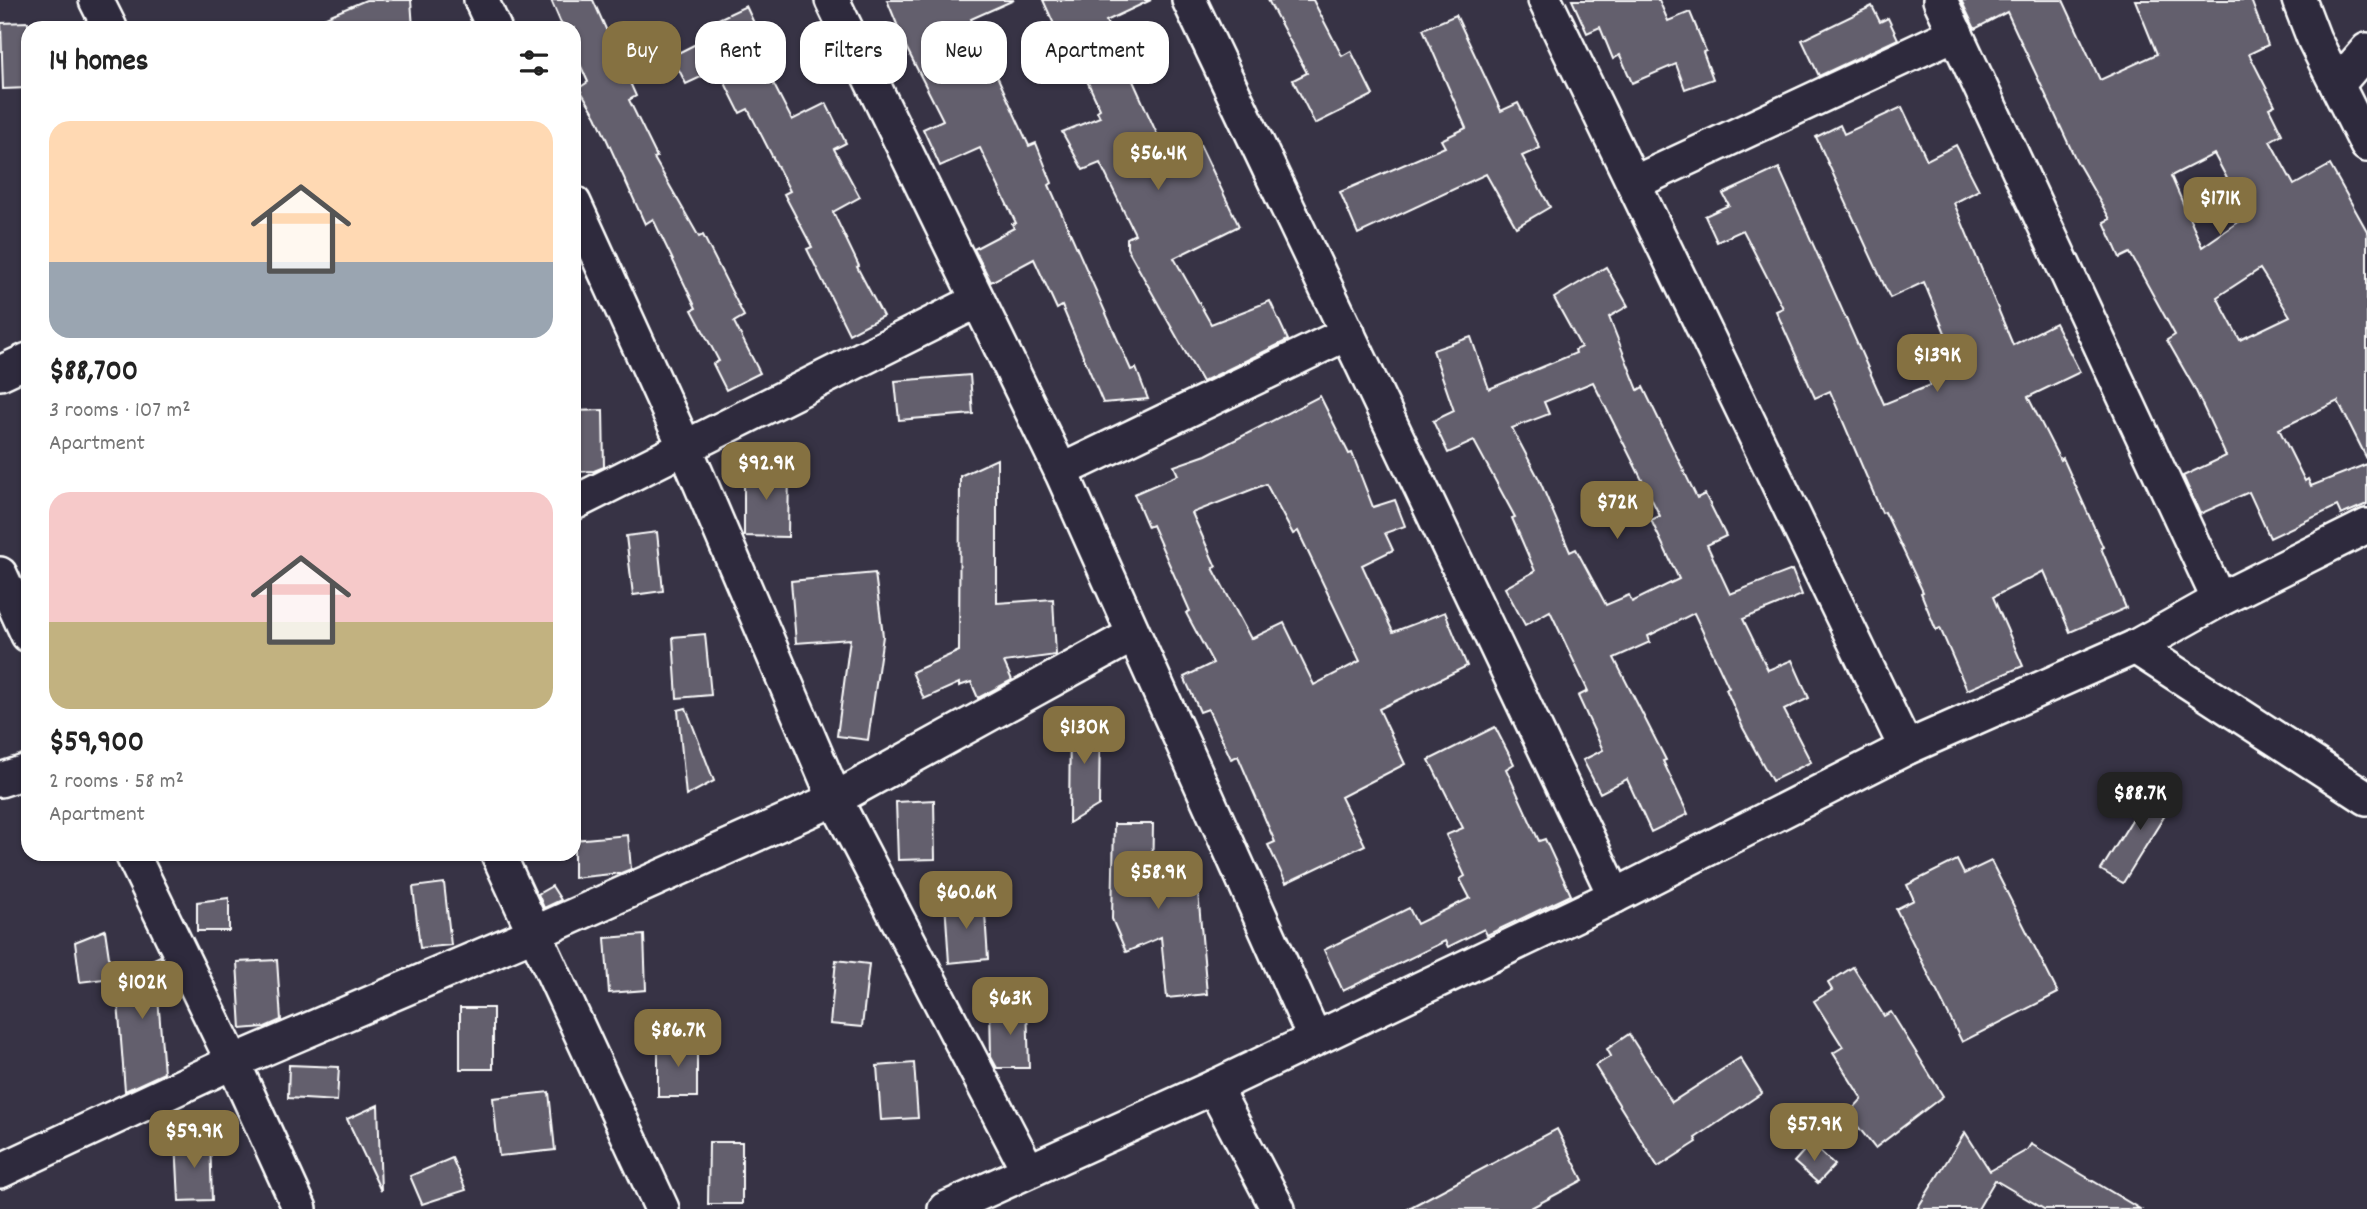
<!DOCTYPE html>
<html lang="en">
<head>
<meta charset="utf-8">
<style>
  body { margin:0; font-family:Dekko,sans-serif; background:#f2f2f2; color:#222; height:100vh; display:flex; flex-direction:column; font-size:26px; white-space:nowrap }
  * { box-sizing:border-box; margin:0 }
  p { font-size:23px; color:#767676 }
  .icon { flex:none; width:38px; height:38px; fill:none; stroke:currentColor; stroke-width:2; stroke-linecap:round; stroke-linejoin:round }
  .map { position:relative; flex:1; overflow:hidden }
  .panel { position:absolute; left:21px; top:21px; width:560px; height:840px; display:flex; flex-direction:column; background:#fff; border-radius:21px; box-shadow:0 2px 5px #0004 }
  .panel>* { flex:none }
  .hud { position:absolute; left:602px; top:21px; width:665px; height:63px; display:flex; gap:14px }
  .price { position:absolute; translate:-50% -60px; padding:0 16px; border-radius:14px; background:#857141; color:#fff; font-size:23px; line-height:46px; filter:drop-shadow(0 2px 4px #0008) }
  .price::after { content:''; position:absolute; left:50%; top:42px; width:21px; height:16px; margin-left:-10px; background:inherit; clip-path:polygon(0 0,100% 0,50% 100%) }
  .price.on { background:#222; color:#fff }
  ul { padding:0; list-style:none }
  li { display:grid; align-content:center; gap:14px; height:371px; padding:0 28px }
  li span { display:grid; place-items:center; height:217px; border-radius:21px; color:#555 }
  li>.icon { margin-inline-start:auto }
  span .icon { width:126px; height:126px; fill:#fffc; stroke-width:1 }
  li b { font-size:30px }
  h2 { display:flex; justify-content:space-between; align-items:center; height:84px; padding:0 28px; font-size:30px }
  .chip { padding:0 24px; border-radius:21px; background:#fff; box-shadow:0 2px 5px #0004; font-size:24px; line-height:63px }
  .chip.on { background:#857141; color:#fff }
  .map>svg:first-child { display:block }
  .building { fill:#635f6d; stroke:#fff; stroke-width:2; fill-rule:evenodd }
  .lines { fill:none; stroke-linecap:round; stroke-linejoin:round }
  .minor-casing { stroke:#fff; stroke-width:38 }
  .minor { stroke:#2f2a3d; stroke-width:33 }
</style>
</head>
<body>
<div class="map">
<svg width="2367" height="1209" viewBox="0 0 2367 1209">
  <rect width="100%" height="100%" fill="#373345"/>
  <filter id="ink" filterUnits="userSpaceOnUse"><feTurbulence type="fractalNoise" baseFrequency=".0143" numOctaves="2"/><feDisplacementMap in="SourceGraphic" scale="14" xChannelSelector="R" yChannelSelector="G"/><feConvolveMatrix kernelMatrix="1 2 1 2 8 2 1 2 1" color-interpolation-filters="sRGB"/></filter>
  <g filter="url(#ink)">
    <g class="building">
      <path d="M366,0H411L413,28H300Z"/>
      <path d="M551,0H593L636,96L629,100L657,157L654,158L699,237L703,235L744,316L734,322L760,373L726,390L713,364L719,361L692,310L696,308L653,219L645,224L596,116L579,88L588,82L574,51V28H563Z"/>
      <path d="M887,0H1014L971,19L1029,146L1036,143L1052,183L1049,185L1131,370L1136,368L1148,399L1103,403L1062,306L1057,309L1034,259L991,282L974,249L1014,228L1012,224L1016,223L980,148L940,166L923,129L943,120L907,49Z"/>
      <path d="M1043,0H1151L1106,21L1161,143L1171,138L1174,144L1195,134L1239,226L1174,258L1211,324L1270,301L1288,340L1202,382L1127,248V238L1135,234L1100,163L1083,170L1062,132L1100,117L1097,111L1100,109L1068,39L1062,42Z"/>
      <path d="M1268,0H1313L1342,56L1351,51L1373,95L1315,124L1293,80L1307,73Z"/>
      <path d="M1572,0H1659L1668,21L1690,12L1706,51L1703,52L1713,79L1685,89L1676,64L1632,83L1620,55L1613,59L1600,27L1587,33Z"/>
      <path d="M1961,0H2063L2100,80L2157,54L2135,0H2251L2268,45L2249,54L2275,105L2269,108L2282,134L2270,141L2294,185L2330,165L2367,231V459L2338,401L2279,429L2305,481L2308,479L2311,486L2367,464V504L2341,515L2337,506L2270,538L2249,492L2200,514L2183,476L2226,456L2195,389L2167,340L2175,335L2130,253L2120,258L2104,222L2110,219L2076,160L2007,12L1975,29ZM2214,154L2247,216L2202,247L2171,176ZM2260,269L2290,316L2240,340L2217,297Z"/>
      <path d="M746,6L761,38L752,42L792,120L826,103L846,143L834,149L860,197L833,212L859,266L857,267L883,316L849,334L807,249L812,247L784,194L790,191L748,109L740,113L718,69L686,84L672,56L718,33L712,22Z"/>
      <path d="M1872,6L1880,22L1888,18L1898,39L1819,76L1802,40Z"/>
      <path d="M1456,15L1501,111L1518,103L1540,148L1522,156L1550,207L1516,227L1486,174L1358,234L1340,192L1445,147L1441,140L1466,128L1423,29Z"/>
      <path d="M28,22V88L3,89L1,23Z"/>
      <path d="M1902,107L1927,160L1956,145L1979,190L1954,203L2013,345L2055,323L2080,372L2028,397L2060,460L2063,458L2103,547L2101,548L2126,608L2070,632L2044,571L1993,597L2023,666L1967,690L1940,628L1936,630L1921,593L1923,592L1885,512L1882,513L1830,391L1815,398L1776,311L1783,308L1743,230L1717,242L1705,216L1729,205L1723,194L1779,168L1884,404L1931,385L1925,371L1955,357L1924,282L1890,298L1816,137L1840,125L1844,134Z"/>
      <path d="M1606,267L1628,306L1609,317L1638,390L1643,387L1697,498L1705,494L1726,536L1707,545L1730,594L1792,570L1802,595L1743,619L1768,670L1792,660L1809,698L1784,710L1811,762L1772,781L1743,728L1726,689L1729,688L1694,613L1648,636L1650,642L1614,658L1666,760L1663,761L1688,814L1651,832L1627,779L1600,793L1583,760L1603,750L1578,696L1588,691L1550,611L1525,625L1505,588L1535,571L1512,518L1515,517L1474,441L1448,453L1433,421L1454,411L1433,350L1471,337L1489,389L1576,353L1575,350L1581,347L1554,298ZM1593,382L1660,516L1651,520L1679,579L1632,602L1629,595L1606,605L1576,549L1570,552L1539,479L1512,428L1549,414L1544,402Z"/>
      <path d="M970,375L973,414L899,420L895,381Z"/>
      <path d="M1320,396L1349,454L1352,453L1373,507L1395,500L1405,526L1385,533L1393,550L1362,565L1393,632L1445,612L1467,666L1379,709L1405,764L1341,797L1365,845L1286,883L1268,845L1275,842L1238,756L1231,759L1208,709L1200,712L1184,677L1213,663L1186,613L1190,611L1152,525L1148,527L1134,494L1178,475L1174,466L1206,455ZM1266,484L1293,534L1298,531L1360,661L1314,685L1284,623L1251,639L1213,568L1216,567L1192,513Z"/>
      <path d="M603,410L604,467L594,471L574,472V411Z"/>
      <path d="M997,459V603L1053,599L1056,655L1004,662L1012,680L978,698L971,682L959,686V683L924,699L912,672L959,651L960,476Z"/>
      <path d="M744,467L789,468L788,537L744,536Z"/>
      <path d="M657,532L663,591L633,595L626,536Z"/>
      <path d="M875,573L883,636L868,740L837,736L850,639L796,643L791,581Z"/>
      <path d="M705,634L711,695L677,698L673,637Z"/>
      <path d="M686,708L714,781L686,796L678,710Z"/>
      <path d="M1070,718H1100L1099,805L1069,823Z"/>
      <path d="M1495,727L1514,764L1506,769L1539,841L1545,839L1571,895L1487,935L1484,929L1448,947L1445,941L1343,991L1324,950L1409,908L1417,924L1470,898L1460,879L1465,876L1446,835L1463,828L1429,760Z"/>
      <path d="M2156,781L2178,794L2123,883L2101,870Z"/>
      <path d="M934,800L935,859L898,860L896,802Z"/>
      <path d="M1114,824H1153L1152,887L1196,869L1207,994L1167,998L1161,937L1126,952L1112,919Z"/>
      <path d="M628,835L631,869L621,873L574,878V840Z"/>
      <path d="M1957,860L1964,874L1991,861L2058,993L1962,1042L1896,909L1914,900L1907,885Z"/>
      <path d="M444,883L451,945L420,948L413,887Z"/>
      <path d="M552,886L561,900L544,908L538,894Z"/>
      <path d="M229,898V931H197V902Z"/>
      <path d="M984,899L988,959L949,963L945,902Z"/>
      <path d="M105,930L112,978L80,982L75,942Z"/>
      <path d="M644,935L646,990L609,993L605,938Z"/>
      <path d="M160,956L176,988L158,997L164,1073L125,1091L116,977Z"/>
      <path d="M277,960L281,1020L265,1027L241,1029L237,962Z"/>
      <path d="M836,960L869,964L862,1027L830,1024Z"/>
      <path d="M1853,967L1884,1016L1891,1012L1943,1096L1875,1148L1848,1114L1862,1099L1833,1053L1843,1047L1814,1001L1832,990L1828,983Z"/>
      <path d="M1027,1006L1029,1068H997L991,1057L990,1007Z"/>
      <rect x="460" y="1008" width="33" height="61"/>
      <path d="M1629,1034L1672,1102L1740,1058L1762,1093L1695,1138L1697,1142L1658,1167L1595,1066L1611,1056L1607,1049Z"/>
      <path d="M697,1040V1097H658V1041Z"/>
      <path d="M914,1063L918,1118L881,1120L877,1066Z"/>
      <path d="M289,1065L339,1067L337,1101L288,1098Z"/>
      <path d="M549,1092L555,1150L499,1156L493,1098Z"/>
      <path d="M378,1105L381,1191L347,1119Z"/>
      <path d="M1557,1129L1583,1180L1529,1209H1407Z"/>
      <path d="M1965,1132L1990,1171L2027,1150L2031,1144L2140,1209H2044L1995,1180L1978,1209H1917Z"/>
      <path d="M210,1139L212,1200L179,1201L176,1141Z"/>
      <path d="M709,1142H742V1204H708Z"/>
      <path d="M1811,1143L1835,1165L1818,1183L1794,1162Z"/>
      <path d="M452,1158L466,1190L422,1204L410,1176Z"/>
    </g>
    <g class="lines">
      <g class="minor-casing">
        <g id="minor">
          <path d="M96,0L110,28"/>
          <path d="M481,0L494,28"/>
          <path d="M832,0L1061,471L1314,1037"/>
          <path d="M1189,0L1615,896"/>
          <path d="M1545,0L1906,748"/>
          <path d="M1940,0L2219,600"/>
          <path d="M2299,0L2314,39L2367,145"/>
          <path d="M2337,85L2367,50"/>
          <path d="M1634,183L1956,33"/>
          <path d="M574,203L684,445L835,799L1028,1170"/>
          <path d="M0,373L28,360"/>
          <path d="M1061,471L1348,333"/>
          <path d="M574,503L977,301"/>
          <path d="M0,574L28,635"/>
          <path d="M2135,647L2367,798"/>
          <path d="M0,780L28,771"/>
          <path d="M132,854L233,1062L300,1209"/>
          <path d="M498,854L662,1209"/>
          <path d="M1214,1087L1278,1209"/>
          <path d="M0,1171L233,1062L535,933L835,799L1133,635"/>
          <path d="M945,1209L1214,1087L1615,896L1906,748L2135,647L2219,600L2367,526"/>
        </g>
      </g>
      <use href="#minor" class="minor"/>
    </g>
  </g>
</svg>
<b class="price" style="left:1158px;top:192px">$56.4K</b>
<b class="price" style="left:2220px;top:237px">$171K</b>
<b class="price" style="left:1937px;top:394px">$139K</b>
<b class="price" style="left:766px;top:502px">$92.9K</b>
<b class="price" style="left:1617px;top:541px">$72K</b>
<b class="price" style="left:1084px;top:766px">$130K</b>
<b class="price on" style="left:2140px;top:832px">$88.7K</b>
<b class="price" style="left:1158px;top:911px">$58.9K</b>
<b class="price" style="left:966px;top:931px">$60.6K</b>
<b class="price" style="left:142px;top:1021px">$102K</b>
<b class="price" style="left:1010px;top:1037px">$63K</b>
<b class="price" style="left:678px;top:1069px">$86.7K</b>
<b class="price" style="left:1814px;top:1163px">$57.9K</b>
<b class="price" style="left:194px;top:1170px">$59.9K</b>
<div class="hud">
<a class="chip on">Buy</a>
<a class="chip">Rent</a>
<a class="chip">Filters</a>
<a class="chip">New</a>
<a class="chip">Apartment</a>
</div>
<section class="panel">
<h2>14 homes<svg class="icon" aria-label="filters" viewBox="0 0 24 24"><path d="M4 7h16M4 17h16"/><circle cx="9" cy="7" r="2"/><circle cx="15" cy="17" r="2"/></svg></h2>
<ul>
<li><span style="background:linear-gradient(#ffd9b3 65%,#9aa5b1 0)"><svg class="icon" aria-label="home" viewBox="0 0 24 24"><path d="M3 11l9-7 9 7M6 9v11h12V9"/></svg></span><div><b>$88,700</b><p>3 rooms · 107 m²</p><p>Apartment</p></div></li>
<li><span style="background:linear-gradient(#f6c9c9 60%,#c2b280 0)"><svg class="icon" aria-label="home" viewBox="0 0 24 24"><path d="M3 11l9-7 9 7M6 9v11h12V9"/></svg></span><div><b>$59,900</b><p>2 rooms · 58 m²</p><p>Apartment</p></div></li>
</ul>
</section>
</div>
</body>
</html>
